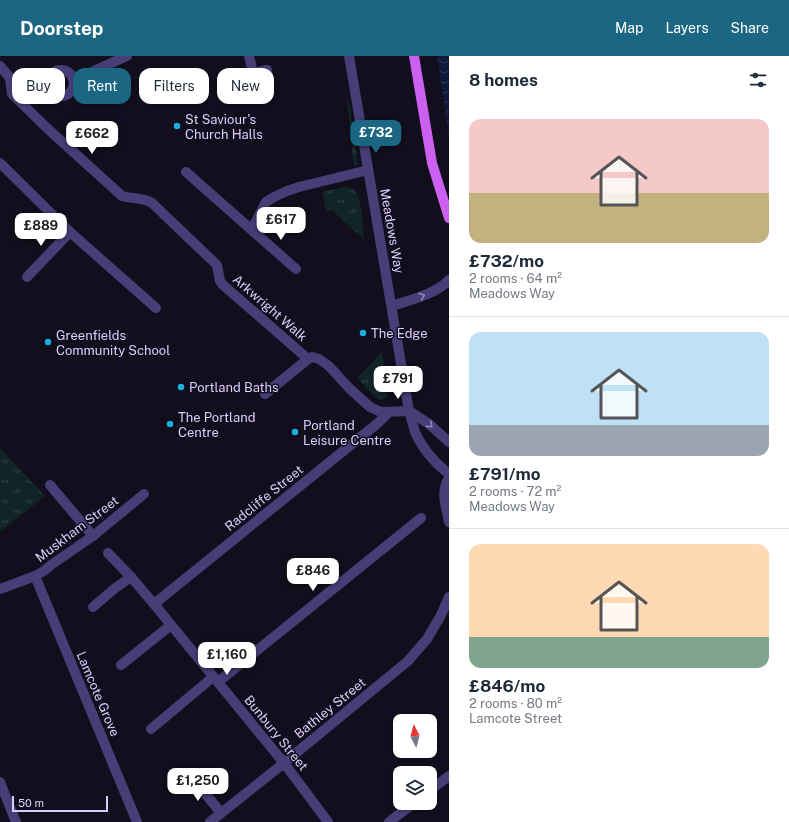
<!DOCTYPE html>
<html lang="en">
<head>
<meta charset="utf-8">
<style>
  body { margin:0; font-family:"Public Sans",sans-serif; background:#f6f6f7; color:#1f2937; height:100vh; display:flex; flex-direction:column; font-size:15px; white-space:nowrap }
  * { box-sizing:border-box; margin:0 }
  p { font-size:13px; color:#747a83 }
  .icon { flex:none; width:22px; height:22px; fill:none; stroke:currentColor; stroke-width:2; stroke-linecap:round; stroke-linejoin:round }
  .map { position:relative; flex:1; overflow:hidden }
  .details { display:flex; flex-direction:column; background:#fff; width:340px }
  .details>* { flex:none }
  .hud { position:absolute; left:12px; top:12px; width:377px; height:36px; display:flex; gap:8px }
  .needle { width:26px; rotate:354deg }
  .buttons { position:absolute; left:393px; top:658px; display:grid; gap:8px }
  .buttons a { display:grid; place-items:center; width:44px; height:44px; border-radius:8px; background:#fff; box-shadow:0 1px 3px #0004; font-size:20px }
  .scale { position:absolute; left:12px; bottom:10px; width:96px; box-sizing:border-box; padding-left:4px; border:2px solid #d9cefa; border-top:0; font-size:11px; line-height:14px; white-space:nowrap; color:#d9cefa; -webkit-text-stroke:3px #120e1d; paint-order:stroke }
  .price { position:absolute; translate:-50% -34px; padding:0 9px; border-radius:8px; background:#fff; color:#222; font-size:13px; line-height:26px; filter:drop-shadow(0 1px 2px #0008) }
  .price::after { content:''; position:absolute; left:50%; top:24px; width:12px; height:9px; margin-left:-6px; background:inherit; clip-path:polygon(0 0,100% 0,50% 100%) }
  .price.active { background:#1b6682; color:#fff }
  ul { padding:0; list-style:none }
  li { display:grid; align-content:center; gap:8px; height:212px; padding:0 20px }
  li+li { border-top:1px solid #e0e1e3 }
  li span { display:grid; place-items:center; height:124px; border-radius:12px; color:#555 }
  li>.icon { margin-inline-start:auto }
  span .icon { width:72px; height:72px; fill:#fffc; stroke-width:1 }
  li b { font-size:17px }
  h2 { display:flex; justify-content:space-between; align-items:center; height:48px; padding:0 20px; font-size:17px }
  .chip { padding:0 14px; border-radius:12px; background:#fff; box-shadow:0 1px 3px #0004; font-size:14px; line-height:36px }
  .chip.active { background:#1b6682; color:#fff }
  header { display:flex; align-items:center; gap:24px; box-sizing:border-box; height:56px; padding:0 20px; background:#1b6682; color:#fff }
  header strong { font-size:19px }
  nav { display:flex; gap:22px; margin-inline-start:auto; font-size:14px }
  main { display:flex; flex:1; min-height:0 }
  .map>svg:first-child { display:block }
  .grass { fill:url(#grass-tufts) }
  .water { fill:url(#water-waves) }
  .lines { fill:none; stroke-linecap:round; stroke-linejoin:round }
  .minor { stroke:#473d77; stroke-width:10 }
  .tertiary { stroke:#473d77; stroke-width:10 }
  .primary { stroke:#cc60ef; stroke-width:10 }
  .oneway { stroke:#9086b8 }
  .poi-dot { fill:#17b1de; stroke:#120e1d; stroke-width:1.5 }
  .labels { text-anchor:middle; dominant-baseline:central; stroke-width:3; stroke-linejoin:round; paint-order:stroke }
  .poi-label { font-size:13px; fill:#d9cefa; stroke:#120e1d; text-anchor:start }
  .street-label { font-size:13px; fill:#d9cefa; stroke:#120e1d }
</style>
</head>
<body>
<header>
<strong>Doorstep</strong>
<nav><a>Map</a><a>Layers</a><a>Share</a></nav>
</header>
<main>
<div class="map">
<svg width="449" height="766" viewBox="0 0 449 766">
  <defs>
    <pattern id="grass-tufts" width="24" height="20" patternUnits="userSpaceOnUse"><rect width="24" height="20" fill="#112426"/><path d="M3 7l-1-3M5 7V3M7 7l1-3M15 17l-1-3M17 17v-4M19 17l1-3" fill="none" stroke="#334346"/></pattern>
    <pattern id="water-waves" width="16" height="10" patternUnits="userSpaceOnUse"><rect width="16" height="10" fill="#0f1a3a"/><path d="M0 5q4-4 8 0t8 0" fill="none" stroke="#313a57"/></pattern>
  </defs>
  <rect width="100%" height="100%" fill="#120e1d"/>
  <g class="grass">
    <path d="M347,44H349L358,109L354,111Z"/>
    <path d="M344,131C349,132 353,132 356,136C362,144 363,173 364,184L332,154L326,155L322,136Z"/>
    <path d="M382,296L388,339L386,342L380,344L373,339L357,322Z"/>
    <path d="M0,392L45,440L0,476Z"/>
  </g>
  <path class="water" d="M437,0H449V80Z"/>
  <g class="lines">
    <g class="minor">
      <path d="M249,0L257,34"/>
      <path d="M0,10L10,22L12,38L48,73L122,140C132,143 143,141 152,147L217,209L220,225L223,229L308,303"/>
      <circle cx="61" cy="27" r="13"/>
      <path d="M253,17L267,14"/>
      <path d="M73,23L87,18L127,0"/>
      <path d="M0,107L70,176L156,252"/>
      <path d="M186,116L296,213"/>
      <path d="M252,173L266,146L274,141L287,135L299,131L368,114"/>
      <path d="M27,221L70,176"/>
      <path d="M392,250C410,244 436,238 449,224"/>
      <path d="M308,303L312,301L319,303L329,310L349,332L370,351L381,356L409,355"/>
      <path d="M265,338L308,303"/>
      <path d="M50,429L93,480"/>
      <path d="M108,497L131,521L154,548L284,707"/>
      <path d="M35,520L137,766"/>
      <path d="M0,533L35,520L44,515L51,509L93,480L144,438"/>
      <path d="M154,548L378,367L389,356"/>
      <path d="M93,551L114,533L131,521"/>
      <path d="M121,609L171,569"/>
      <path d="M218,626L421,462"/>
      <path d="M151,673L213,621"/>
      <path d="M192,721L221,757"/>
      <path d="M0,726L16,766"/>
      <path d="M430,734L449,720"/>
      <path d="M389,766L414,747"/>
    </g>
    <g class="tertiary">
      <path d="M349,0L409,355C411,362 413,369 415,376C422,392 435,407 449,418"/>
      <path d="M409,355L429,368L449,386"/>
      <path d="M449,422C440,436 446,450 449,466"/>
      <path d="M284,707L328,766"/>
      <path d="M210,766L284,707L408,605L427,583L440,561L449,541"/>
    </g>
    <path class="primary" d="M414,0L432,107L449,162"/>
  </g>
  <defs><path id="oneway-chevron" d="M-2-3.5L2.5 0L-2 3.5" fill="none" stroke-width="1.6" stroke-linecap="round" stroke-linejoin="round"/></defs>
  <g class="oneway">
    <use href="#oneway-chevron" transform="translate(422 240) rotate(-22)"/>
    <use href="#oneway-chevron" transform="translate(430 369) rotate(40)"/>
  </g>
  <g class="poi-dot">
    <circle cx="177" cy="70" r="4"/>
    <circle cx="363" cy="277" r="4"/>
    <circle cx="48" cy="286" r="4"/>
    <circle cx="181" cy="331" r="4"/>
    <circle cx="170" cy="368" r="4"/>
    <circle cx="295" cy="376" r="4"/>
  </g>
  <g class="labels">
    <g class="poi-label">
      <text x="185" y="63">St Saviour's<tspan x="185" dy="15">Church Halls</tspan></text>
      <text x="371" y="277">The Edge</text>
      <text x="56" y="279">Greenfields<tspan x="56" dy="15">Community School</tspan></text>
      <text x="189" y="331">Portland Baths</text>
      <text x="178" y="361">The Portland<tspan x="178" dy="15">Centre</tspan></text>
      <text x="303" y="369">Portland<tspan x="303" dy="15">Leisure Centre</tspan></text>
    </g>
    <g class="street-label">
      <text transform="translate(392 175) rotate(80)">Meadows Way</text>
      <text transform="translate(270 252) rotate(41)">Arkwright Walk</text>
      <text transform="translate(264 442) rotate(-39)">Radcliffe Street</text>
      <text transform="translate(77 473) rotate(-37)">Muskham Street</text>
      <text transform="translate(98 638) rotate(67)">Lamcote Grove</text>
      <text transform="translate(330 652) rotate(-39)">Bathley Street</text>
      <text transform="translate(276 677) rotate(51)">Bunbury Street</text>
    </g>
  </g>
</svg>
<div class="buttons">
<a><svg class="needle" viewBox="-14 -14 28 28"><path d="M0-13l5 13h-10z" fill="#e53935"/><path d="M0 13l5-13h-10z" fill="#747a83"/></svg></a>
<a><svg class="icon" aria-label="layers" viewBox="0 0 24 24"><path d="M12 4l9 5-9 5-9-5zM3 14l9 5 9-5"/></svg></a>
</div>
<div class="scale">50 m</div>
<b class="price active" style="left:376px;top:98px">£732</b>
<b class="price" style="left:92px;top:99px">£662</b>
<b class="price" style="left:281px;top:185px">£617</b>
<b class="price" style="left:41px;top:191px">£889</b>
<b class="price" style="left:398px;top:344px">£791</b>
<b class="price" style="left:313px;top:536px">£846</b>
<b class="price" style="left:227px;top:620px">£1,160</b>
<b class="price" style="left:198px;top:746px">£1,250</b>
<div class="hud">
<a class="chip">Buy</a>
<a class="chip active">Rent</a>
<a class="chip">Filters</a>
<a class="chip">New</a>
</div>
</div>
<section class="details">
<h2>8 homes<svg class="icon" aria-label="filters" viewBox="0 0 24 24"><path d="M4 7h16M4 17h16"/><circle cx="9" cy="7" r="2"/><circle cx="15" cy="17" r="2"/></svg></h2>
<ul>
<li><span style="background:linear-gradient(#f6c9c9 60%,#c2b280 0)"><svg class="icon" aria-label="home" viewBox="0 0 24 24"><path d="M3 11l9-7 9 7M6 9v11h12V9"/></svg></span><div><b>£732/mo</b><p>2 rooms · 64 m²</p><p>Meadows Way</p></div></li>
<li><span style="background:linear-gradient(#bfe0f5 75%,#9aa5b1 0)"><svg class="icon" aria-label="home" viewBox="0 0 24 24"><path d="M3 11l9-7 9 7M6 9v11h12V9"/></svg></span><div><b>£791/mo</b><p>2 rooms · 72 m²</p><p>Meadows Way</p></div></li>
<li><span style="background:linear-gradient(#ffd9b3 75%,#7fa58c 0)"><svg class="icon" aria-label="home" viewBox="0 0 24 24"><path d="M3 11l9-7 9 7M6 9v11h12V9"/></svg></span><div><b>£846/mo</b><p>2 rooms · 80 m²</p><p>Lamcote Street</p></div></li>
</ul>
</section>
</main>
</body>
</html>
